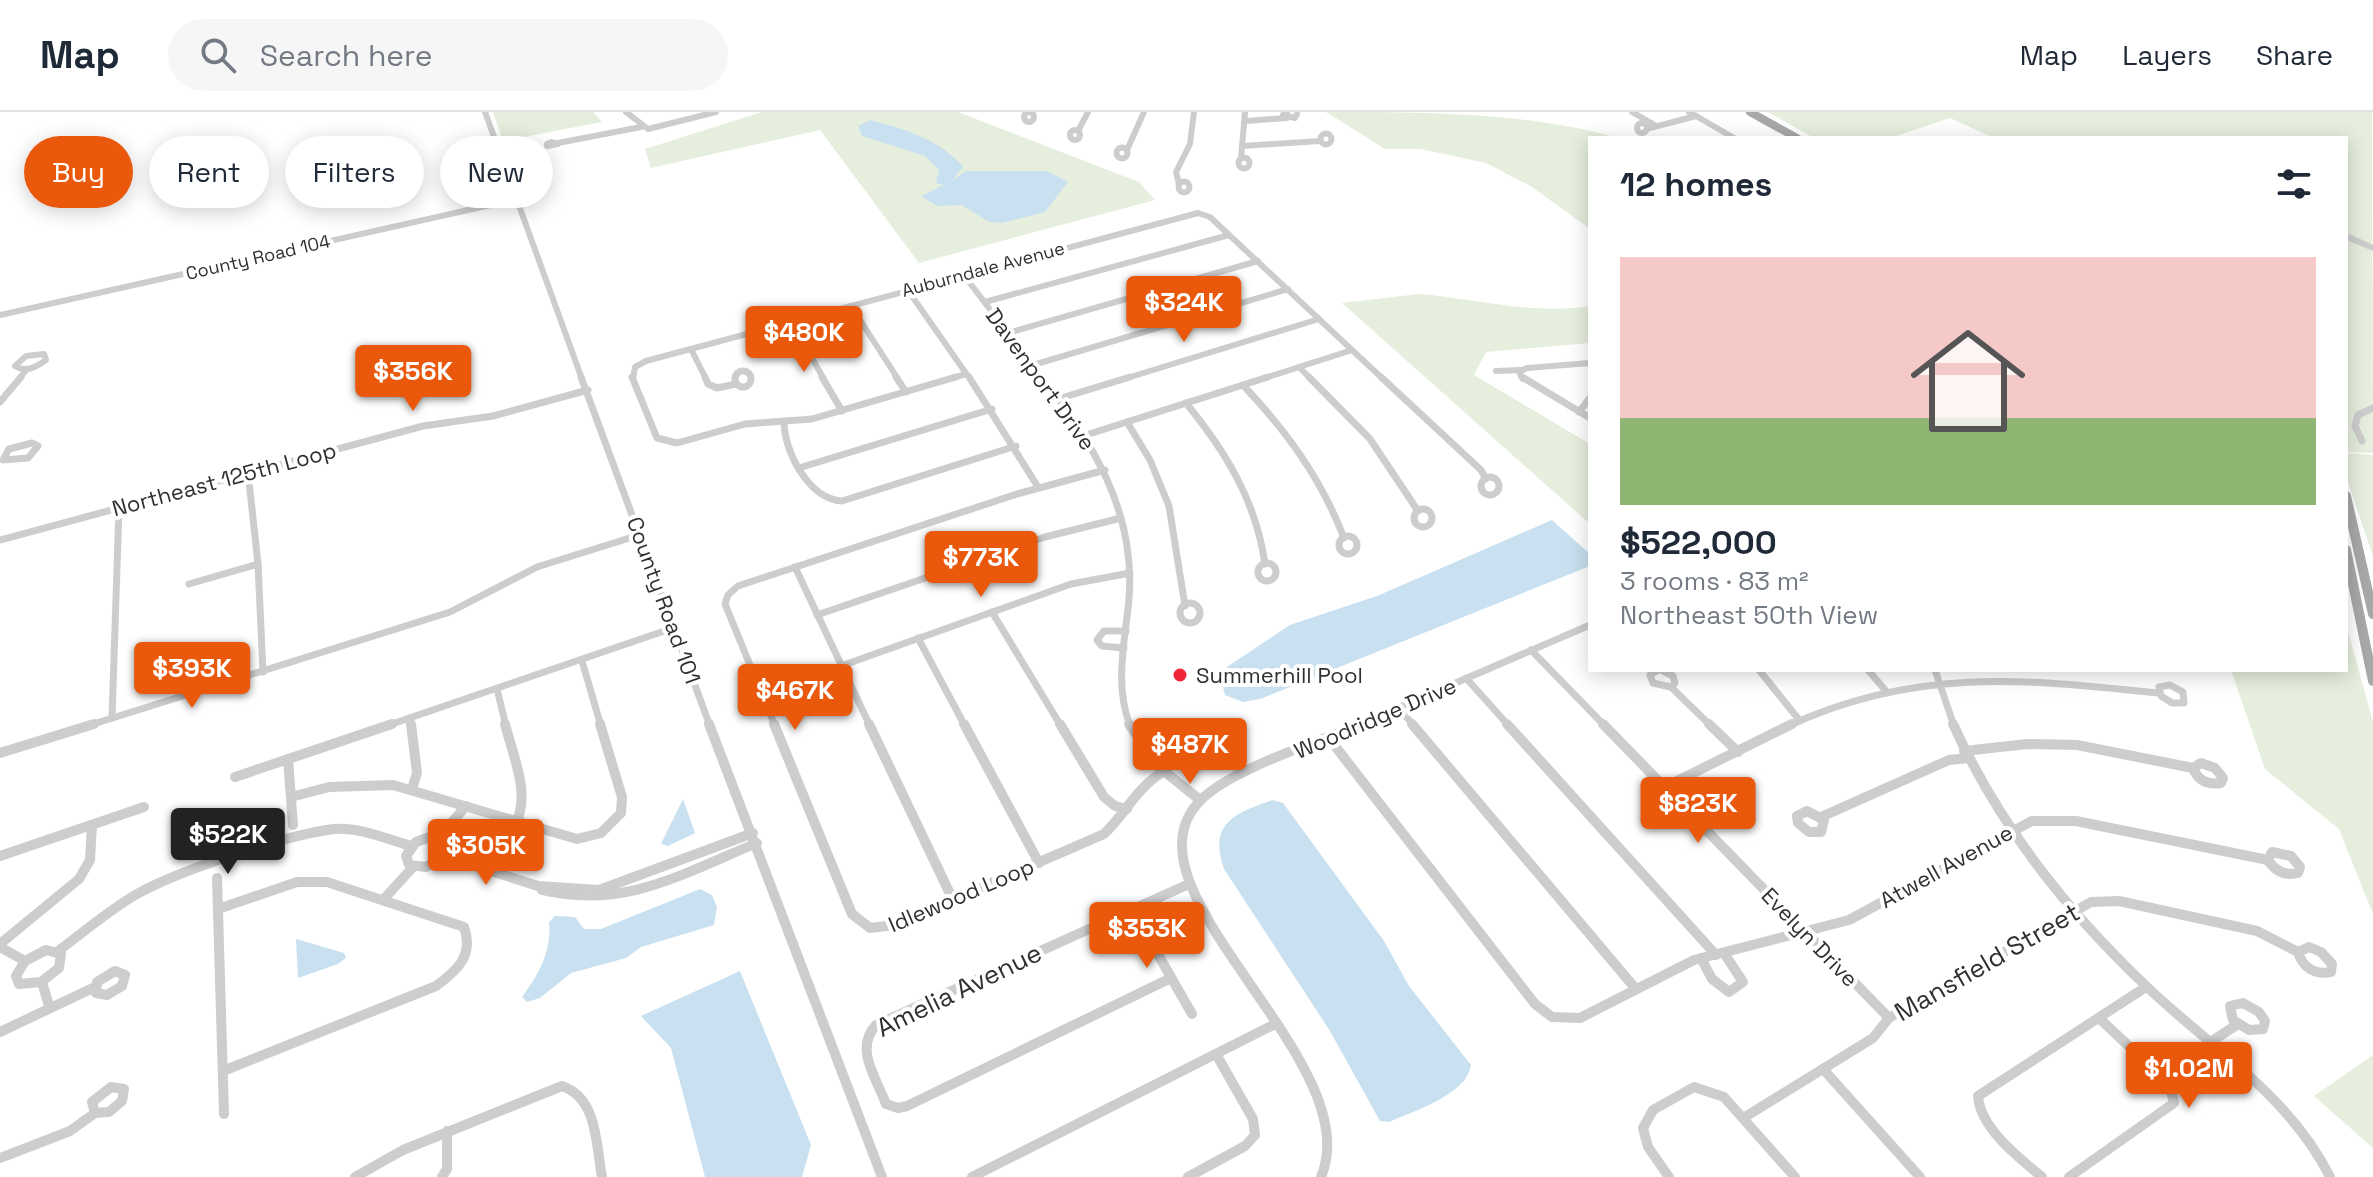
<!DOCTYPE html>
<html lang="en">
<head>
<meta charset="utf-8">
<style>
  body { margin:0; font-family:"Space Grotesk",sans-serif; background:#f6f6f7; color:#1f2937; height:100vh; display:flex; flex-direction:column; font-size:30px; white-space:nowrap }
  * { box-sizing:border-box; margin:0 }
  p { font-size:26px; color:#747a83 }
  .icon { flex:none; width:44px; height:44px; fill:none; stroke:currentColor; stroke-width:2; stroke-linecap:round; stroke-linejoin:round }
  .map { position:relative; flex:1; overflow:hidden }
  .side { position:absolute; left:1588px; top:24px; width:760px; height:536px; display:flex; flex-direction:column; background:#fff; border-radius:0px; box-shadow:0 4px 20px #0003 }
  .side>* { flex:none }
  .banner { position:absolute; left:24px; top:24px; width:760px; height:72px; display:flex; gap:16px }
  .price { position:absolute; translate:-50% -68px; padding:0 18px; border-radius:8px; background:#ea580c; color:#fff; font-size:26px; line-height:52px; filter:drop-shadow(0 2px 4px #0008) }
  .price::after { content:''; position:absolute; left:50%; top:48px; width:24px; height:18px; margin-left:-12px; background:inherit; clip-path:polygon(0 0,100% 0,50% 100%) }
  .price.active { background:#222; color:#fff }
  ul { padding:0; list-style:none }
  li { display:grid; align-content:center; gap:16px; height:424px; padding:0 32px }
  li span { display:grid; place-items:center; height:248px; border-radius:0px; color:#555 }
  li>.icon { margin-inline-start:auto }
  span .icon { width:144px; height:144px; fill:#fffc; stroke-width:1 }
  li b { font-size:34px }
  h2 { display:flex; justify-content:space-between; align-items:center; height:96px; padding:0 32px; font-size:34px }
  .pill { padding:0 28px; border-radius:36px; background:#fff; box-shadow:0 4px 20px #0003; font-size:28px; line-height:72px }
  .pill.active { background:#ea580c; color:#fff }
  header { display:flex; align-items:center; gap:48px; box-sizing:border-box; height:112px; padding:0 40px; background:#fff; border-bottom:2px solid #e0e1e3 }
  header strong { font-size:38px }
  nav { display:flex; gap:44px; margin-inline-start:auto; font-size:28px }
  .search { width:560px; height:72px; background:#f6f6f7; display:flex; align-items:center; gap:20px; box-sizing:border-box; padding:0 28px; border-radius:44px; color:#747a83; font-size:30px }
  .map>svg:first-child { display:block }
  .green { fill:#e6eedd }
  .water { fill:#c8e0ef }
  .lines { fill:none; stroke-linecap:round; stroke-linejoin:round }
  .minor-far2 { stroke:#cdcdcd; stroke-width:6 }
  .minor-far1 { stroke:#cdcdcd; stroke-width:7 }
  .minor { stroke:#cdcdcd; stroke-width:10 }
  .major-far1 { stroke:#a8a8a8; stroke-width:8 }
  .major { stroke:#a8a8a8; stroke-width:10 }
  .poi-dot { fill:#f12737; stroke:#fff; stroke-width:3 }
  .labels { text-anchor:middle; dominant-baseline:central; stroke-width:8; stroke-linejoin:round; paint-order:stroke }
  .far-street-label { font-size:18px; fill:#303030; stroke:#fff }
  .street-label { font-size:22px; fill:#303030; stroke:#fff }
  .poi-label { font-size:22px; fill:#303030; stroke:#fff; text-anchor:start }
  .near-street-label { font-size:26px; fill:#303030; stroke:#fff }
</style>
</head>
<body>
<header>
<strong>Map</strong>
<div class="search"><svg class="icon" aria-label="search" viewBox="0 0 24 24"><circle cx="10" cy="10" r="6"/><path d="M15 15l6 6"/></svg>Search here</div>
<nav><a>Map</a><a>Layers</a><a>Share</a></nav>
</header>
<div class="map">
<svg width="2373" height="1065" viewBox="0 0 2373 1065">
  <rect width="100%" height="100%" fill="#fff"/>
  <g class="green">
    <path d="M493,0H593L602,10L503,29Z"/>
    <path d="M762,0H958L1139,70L1155,88L919,151L820,18L651,56L645,37Z"/>
    <path d="M1326,0C1422,0 1528,0 1618,26H1590V117L1532,75L1486,51L1421,37H1385Z"/>
    <path d="M1768,0H2372L2373,341L2346,340V26H1994L1950,6L1890,26H1814Z"/>
    <path d="M1419,182C1477,187 1532,203 1590,194V231L1486,240L1474,263L1590,332V412L1342,191Z"/>
    <path d="M2346,341L2373,343V444L2346,364Z"/>
    <path d="M2346,512L2373,610V802L2339,717L2265,657L2231,558H2346Z"/>
    <path d="M2373,943V1036L2314,984Z"/>
  </g>
  <g class="water">
    <path d="M870,8C905,17 939,27 963,55L952,69L966,59H1047L1068,70L1045,100L1002,111L989,110L962,93L937,94L921,84L944,73L936,71L939,58L925,44L862,24L858,14Z"/>
    <path d="M1552,408L1590,442V454L1260,587L1243,590L1225,583L1222,571L1227,555L1290,513L1377,484Z"/>
    <path d="M683,687L695,721L668,734L661,732Z"/>
    <path d="M1273,688L1283,691L1384,829L1409,874L1471,953C1467,983 1413,999 1389,1010L1380,1009L1330,919L1224,757C1208,711 1235,701 1273,688Z"/>
    <path d="M700,777L712,783L717,795L714,813L641,835L626,846L571,861L540,886L527,890L522,885C539,862 552,839 549,810L555,804L575,805L584,817H601Z"/>
    <path d="M296,827L344,841L346,846L338,852L298,866Z"/>
    <path d="M740,859L811,1033L802,1065H705L671,936L641,904Z"/>
  </g>
  <g class="lines">
    <g class="minor-far2">
      <circle cx="1029" cy="5" r="5"/>
      <path d="M485,0L582,267"/>
      <path d="M626,0L648,17L716,0"/>
      <path d="M1287,0L1283,3L1295,6L1297,2"/>
      <path d="M1632,0L1653,12"/>
      <path d="M1689,0L1734,26"/>
      <path d="M1246,9L1287,6"/>
      <circle cx="1642" cy="16" r="5"/>
      <path d="M1650,16L1696,4"/>
      <circle cx="1075" cy="23" r="5"/>
      <path d="M1078,19L1088,0"/>
      <circle cx="1326" cy="27" r="5.5"/>
      <path d="M552,30L558,32L547,34V32Z"/>
      <path d="M558,31L641,15"/>
      <path d="M1242,34L1320,29"/>
      <circle cx="1122" cy="41" r="5.5"/>
      <path d="M1127,38L1144,0"/>
      <circle cx="1244" cy="51" r="5.5"/>
      <path d="M1241,47L1245,0"/>
      <circle cx="1184" cy="75" r="5.5"/>
      <path d="M1179,72L1176,60L1190,32L1194,0"/>
      <path d="M2346,124L2373,136"/>
      <path d="M963,162L1043,267"/>
      <path d="M907,177L970,267"/>
      <path d="M985,190L1229,123"/>
      <path d="M851,194L898,267"/>
      <path d="M0,203L517,87"/>
      <path d="M791,210L824,267"/>
      <path d="M1008,221L1258,149"/>
      <path d="M691,237L706,267"/>
      <path d="M44,242L46,248C36,255 26,261 15,254L26,244Z"/>
      <path d="M1033,253L1288,177"/>
      <path d="M1299,255L1311,267"/>
      <path d="M1496,259L1520,258"/>
      <path d="M19,267L27,257"/>
      <path d="M633,267L635,255L646,249L1198,101L1210,105L1383,267"/>
      <path d="M949,267L966,262"/>
      <path d="M1124,267L1319,207"/>
      <path d="M1262,267L1352,238"/>
      <path d="M1523,267L1519,260L1527,256L1590,251"/>
    </g>
    <g class="minor-far1">
      <circle cx="743" cy="267" r="8"/>
      <path d="M581,265L710,614"/>
      <path d="M632,265L657,326L677,331L745,312L812,307L956,265"/>
      <path d="M705,265L708,272L717,276L736,272"/>
      <path d="M822,265L842,299"/>
      <path d="M896,265L906,280"/>
      <path d="M969,265L1038,375"/>
      <path d="M1042,265C1092,331 1136,398 1129,487C1125,531 1114,571 1130,614"/>
      <path d="M1309,265L1370,327L1418,399"/>
      <path d="M1381,265L1481,358L1486,367"/>
      <path d="M1522,265L1590,306"/>
      <path d="M1243,273C1287,320 1321,366 1344,426"/>
      <path d="M1058,287L1130,265"/>
      <path d="M0,290L21,265"/>
      <path d="M1186,291C1226,340 1256,389 1265,452"/>
      <path d="M1579,300L1590,286"/>
      <path d="M784,309C784,340 809,387 842,389L1016,334"/>
      <path d="M1127,310L1150,348L1169,394L1185,494"/>
      <path d="M1086,323L1268,265"/>
      <path d="M2362,329L2355,314L2358,303L2373,296"/>
      <path d="M32,331L38,334L28,346L3,348L9,337Z"/>
      <path d="M802,355L992,297"/>
      <path d="M248,360L258,452L263,560"/>
      <circle cx="1490" cy="374" r="9"/>
      <circle cx="1423" cy="406" r="9"/>
      <circle cx="1348" cy="433" r="9"/>
      <path d="M0,428L423,314L493,304L588,278"/>
      <circle cx="1267" cy="460" r="9"/>
      <path d="M795,455L870,614"/>
      <path d="M189,472L258,452"/>
      <circle cx="1190" cy="501" r="10"/>
      <path d="M992,500L1061,614"/>
      <path d="M817,503L1045,425L1121,406"/>
      <path d="M918,526L965,614"/>
      <path d="M1124,536L1102,534L1097,528L1104,519H1126"/>
      <path d="M1531,538L1605,614"/>
      <path d="M582,549L601,614"/>
      <path d="M841,554L1071,472L1130,461"/>
      <path d="M1658,558L1650,563L1653,571L1671,575L1675,571L1673,564L1661,558"/>
      <path d="M1759,558L1800,609"/>
      <path d="M1868,558L1886,579"/>
      <path d="M1935,558L1954,614"/>
      <path d="M1466,566L1509,614"/>
      <path d="M2170,573L2183,580L2184,591H2172L2161,584L2159,575Z"/>
      <path d="M1671,575L1711,614"/>
      <path d="M497,577L506,614"/>
      <path d="M1398,595L1414,614"/>
      <path d="M112,606L119,396"/>
      <path d="M410,606L411,614"/>
      <path d="M87,614L450,500L537,455L639,423"/>
      <path d="M386,614L673,516"/>
      <path d="M775,614L725,492L728,483L738,474L1017,382L1105,358"/>
      <path d="M1356,614L1590,513"/>
      <path d="M1788,614C1916,555 2023,567 2159,581"/>
    </g>
    <g class="minor">
      <path d="M411,612L417,661L412,677"/>
      <path d="M505,612C512,641 531,682 516,710"/>
      <path d="M709,612L882,1065"/>
      <path d="M774,612L852,802L870,816L895,813L1104,722C1125,702 1136,677 1161,661"/>
      <path d="M869,612L953,788"/>
      <path d="M964,612L1039,751"/>
      <path d="M1060,612L1104,685L1115,694L1127,697"/>
      <path d="M1129,612L1159,655L1200,688"/>
      <path d="M1412,612L1635,876"/>
      <path d="M1507,612L1716,843"/>
      <path d="M1603,612L1889,906"/>
      <path d="M1709,612L1738,640"/>
      <path d="M1953,612C1999,713 2065,797 2146,874C2210,935 2290,984 2330,1065"/>
      <path d="M1328,625L1535,892L1552,905L1580,906L1694,848L1849,808L2032,709H2076L2268,748"/>
      <path d="M1964,639L2027,632L2077,633L2193,656"/>
      <path d="M0,641L94,612"/>
      <path d="M288,647L293,713"/>
      <path d="M2201,651L2215,656L2223,666L2221,671C2208,673 2198,669 2193,656Z"/>
      <path d="M235,665L392,612"/>
      <path d="M1665,675L1792,612"/>
      <path d="M291,685L329,675L393,673L577,727L601,721L621,701L622,685L600,612"/>
      <path d="M1807,699L1824,708L1821,720H1809L1798,711L1797,704Z"/>
      <path d="M1821,705L1949,648L1968,646"/>
      <path d="M435,723L447,730L444,744L426,755L409,753L406,744L416,730Z"/>
      <path d="M440,724L466,694"/>
      <path d="M2272,740L2291,744L2300,755L2298,761C2285,764 2275,759 2268,748Z"/>
      <path d="M0,744L144,695"/>
      <path d="M444,744L538,774L599,778L753,721"/>
      <path d="M217,766L224,1002"/>
      <path d="M542,778C624,798 684,761 757,731"/>
      <path d="M383,788L413,755"/>
      <path d="M218,797L297,770H327L464,815C474,843 458,858 436,874L223,959"/>
      <path d="M1132,797L1192,902"/>
      <path d="M0,832L79,767L90,748L92,713"/>
      <path d="M0,835L25,849"/>
      <path d="M2309,835L2321,840L2332,852L2331,860C2315,863 2303,856 2298,840Z"/>
      <path d="M46,838L61,842L59,856L41,870L19,872L16,864L25,849Z"/>
      <path d="M58,839C84,820 109,798 137,782C180,758 286,723 334,717C359,715 387,727 411,734"/>
      <path d="M1701,846L1712,867L1729,880L1743,870L1724,841"/>
      <path d="M115,859L125,863L122,874L107,883L96,881L97,870Z"/>
      <path d="M1171,866L907,994L898,996L886,992C876,965 854,937 876,913L1189,772"/>
      <path d="M42,870L49,894"/>
      <path d="M2243,891L2259,900L2265,909L2263,917L2249,918L2233,908L2230,894Z"/>
      <path d="M0,920L95,875"/>
      <path d="M2209,931L2238,912"/>
      <path d="M1823,957L1920,1065"/>
      <path d="M111,975L124,977L122,989L109,1000L95,1001L92,990Z"/>
      <path d="M1745,1005L1873,926L1889,906L2091,790L2119,789L2257,819L2298,840"/>
      <path d="M0,1046L70,1019L95,1001"/>
      <path d="M355,1065L403,1038L562,974C598,986 596,1034 602,1065"/>
      <path d="M442,1065L447,1057V1019"/>
      <path d="M972,1065L1275,912"/>
      <path d="M1188,1065L1245,1034L1255,1023L1253,1007L1216,942"/>
      <path d="M1321,1065C1370,950 1117,780 1198,691C1225,659 1320,629 1361,612"/>
      <path d="M1669,1065L1648,1035L1643,1016L1653,998L1694,975L1724,985L1795,1065"/>
      <path d="M2042,1065C2019,1046 1980,1016 1978,984L2146,875"/>
      <path d="M2069,1065L2174,991L2169,972L2099,906"/>
    </g>
    <path class="major-far1" d="M1750,0L1797,26"/>
    <g class="major">
      <path d="M2346,384L2373,502"/>
      <path d="M2346,438L2373,569"/>
    </g>
  </g>
  <circle class="poi-dot" cx="1180" cy="563" r="8"/>
  <g class="labels">
    <g class="far-street-label">
      <text transform="translate(258 145) rotate(-13)">County Road 104</text>
      <text transform="translate(983 157) rotate(-15)">Auburndale Avenue</text>
    </g>
    <g class="street-label">
      <text transform="translate(1041 267) rotate(54)">Davenport Drive</text>
      <text transform="translate(224 367) rotate(-15)">Northeast 125th Loop</text>
      <text transform="translate(664 488) rotate(70)">County Road 101</text>
      <text transform="translate(1375 606) rotate(-23)">Woodridge Drive</text>
      <text transform="translate(1946 754) rotate(-29)">Atwell Avenue</text>
      <text transform="translate(961 783) rotate(-23)">Idlewood Loop</text>
      <text transform="translate(1810 825) rotate(46)">Evelyn Drive</text>
    </g>
    <g class="poi-label">
      <text x="1196" y="563">Summerhill Pool</text>
    </g>
    <g class="near-street-label">
      <text transform="translate(1987 850) rotate(-30)">Mansfield Street</text>
      <text transform="translate(959 878) rotate(-26)">Amelia Avenue</text>
    </g>
  </g>
</svg>
<b class="price" style="left:1184px;top:232px">$324K</b>
<b class="price" style="left:804px;top:262px">$480K</b>
<b class="price" style="left:413px;top:301px">$356K</b>
<b class="price" style="left:981px;top:487px">$773K</b>
<b class="price" style="left:192px;top:598px">$393K</b>
<b class="price" style="left:795px;top:620px">$467K</b>
<b class="price" style="left:1190px;top:674px">$487K</b>
<b class="price" style="left:1698px;top:733px">$823K</b>
<b class="price active" style="left:228px;top:764px">$522K</b>
<b class="price" style="left:486px;top:775px">$305K</b>
<b class="price" style="left:1147px;top:858px">$353K</b>
<b class="price" style="left:2189px;top:998px">$1.02M</b>
<div class="banner">
<a class="pill active">Buy</a>
<a class="pill">Rent</a>
<a class="pill">Filters</a>
<a class="pill">New</a>
</div>
<section class="side">
<h2>12 homes<svg class="icon" aria-label="filters" viewBox="0 0 24 24"><path d="M4 7h16M4 17h16"/><circle cx="9" cy="7" r="2"/><circle cx="15" cy="17" r="2"/></svg></h2>
<ul>
<li><span style="background:linear-gradient(#f6c9c9 65%,#8fb573 0)"><svg class="icon" aria-label="home" viewBox="0 0 24 24"><path d="M3 11l9-7 9 7M6 9v11h12V9"/></svg></span><div><b>$522,000</b><p>3 rooms · 83 m²</p><p>Northeast 50th View</p></div></li>
</ul>
</section>
</div>
</body>
</html>
